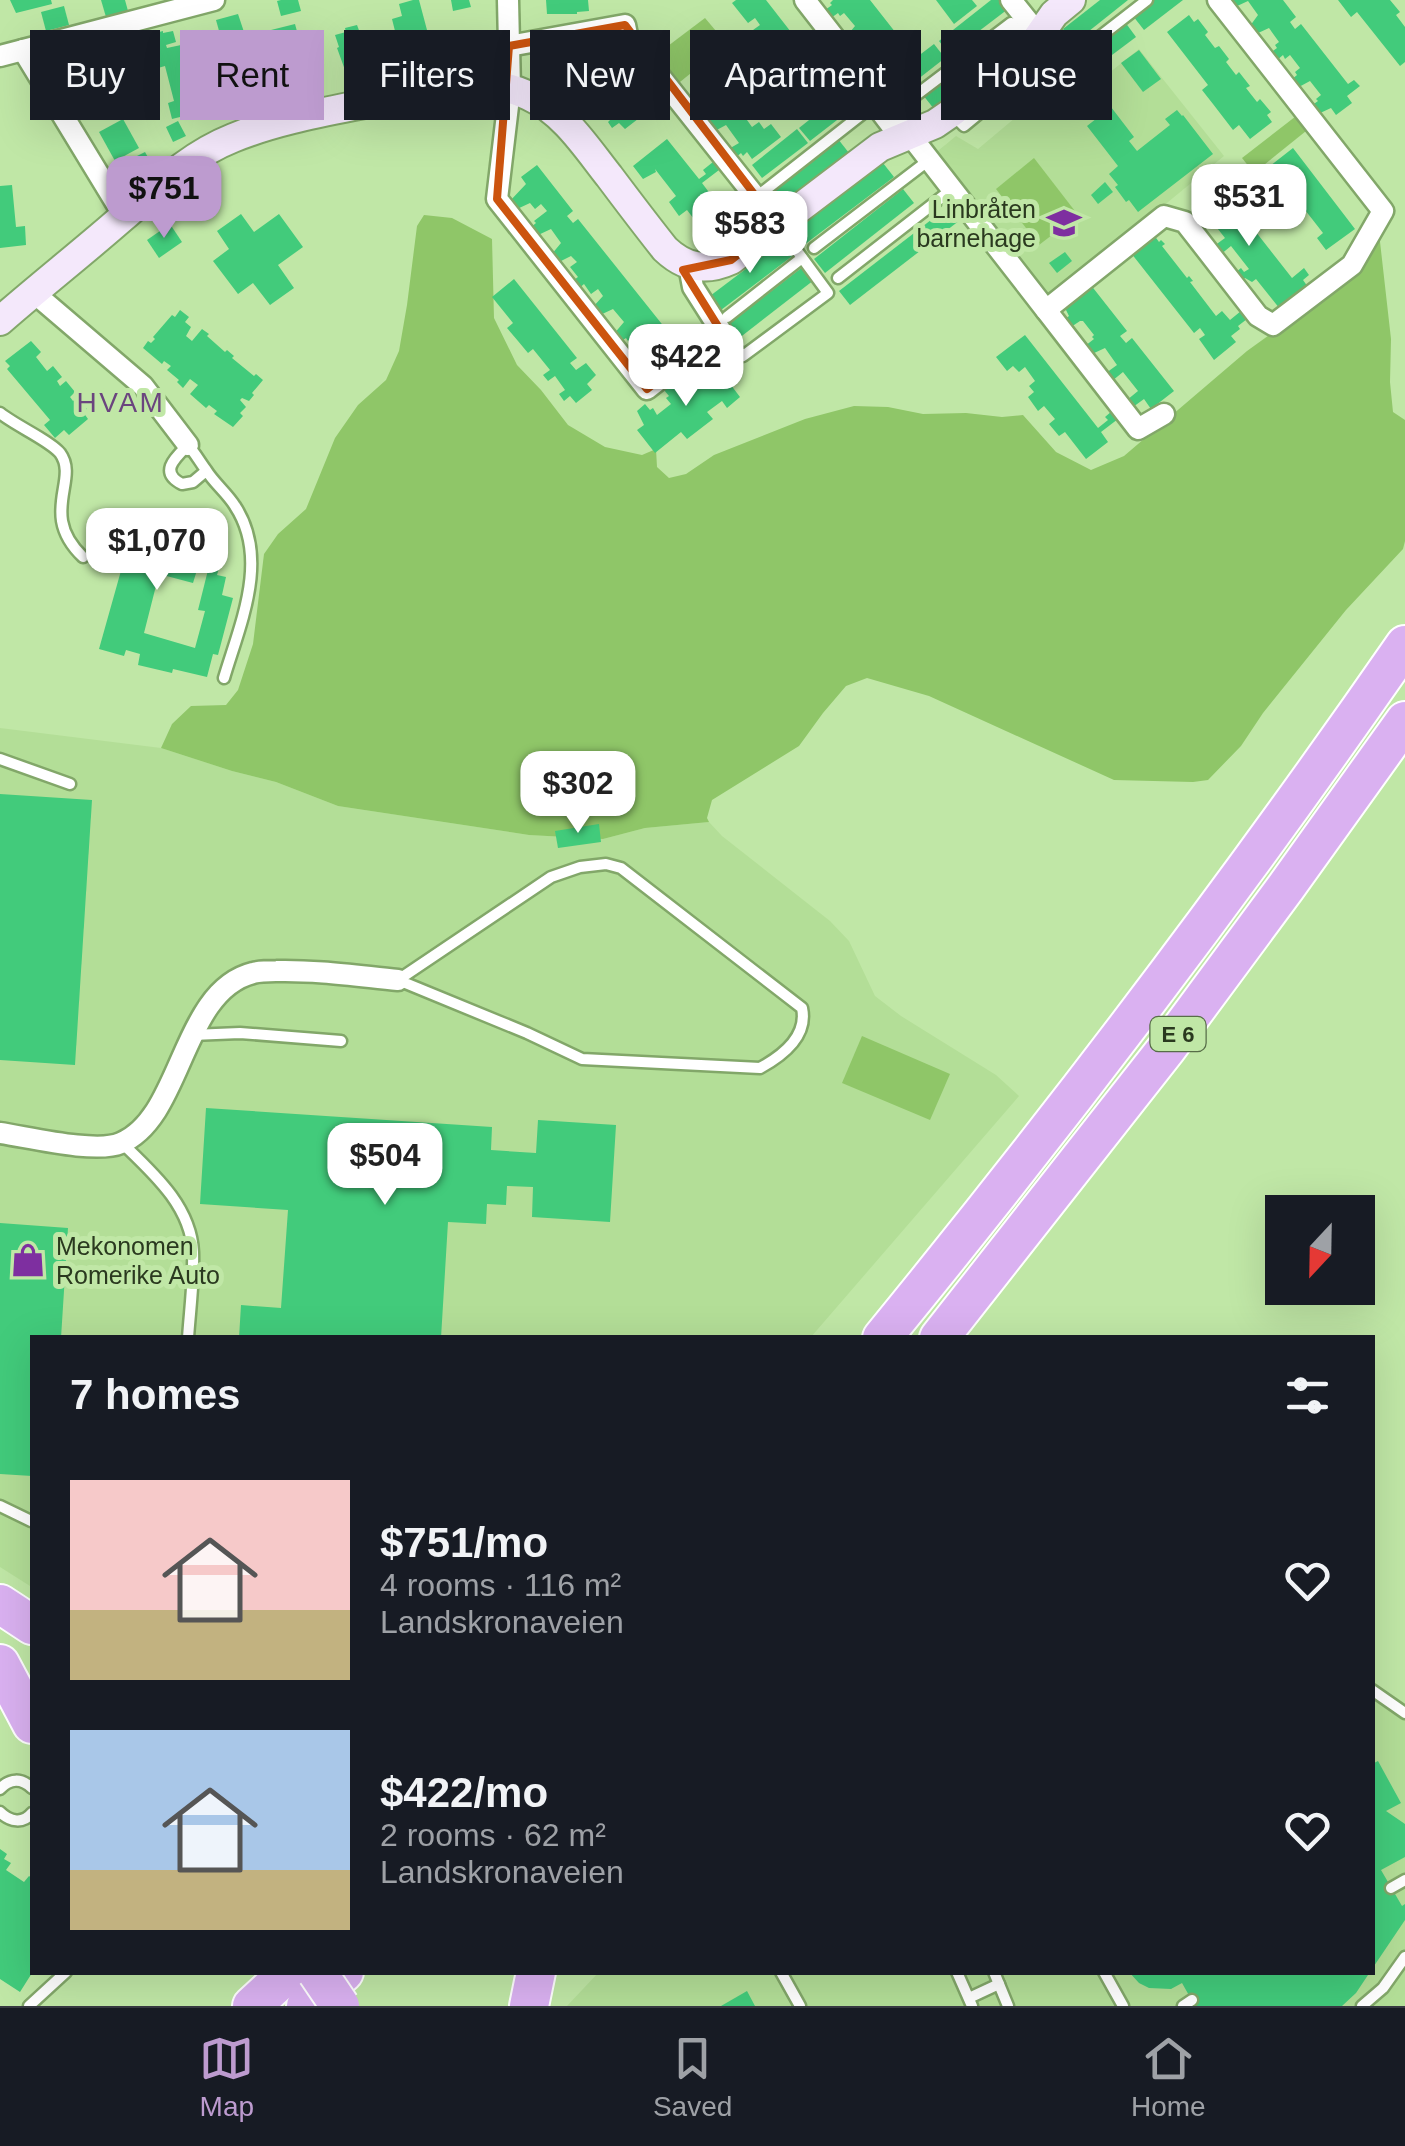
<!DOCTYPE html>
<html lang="en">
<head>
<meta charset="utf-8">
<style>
  body { margin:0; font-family:Helvetica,sans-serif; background:#20242c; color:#f1f3f6; height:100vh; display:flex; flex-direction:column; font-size:38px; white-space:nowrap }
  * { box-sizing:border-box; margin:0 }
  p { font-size:32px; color:#9ea1a6 }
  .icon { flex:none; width:55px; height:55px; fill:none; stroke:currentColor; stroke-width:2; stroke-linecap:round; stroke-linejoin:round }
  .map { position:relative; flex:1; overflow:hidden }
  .panel { position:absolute; left:30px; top:1335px; width:1345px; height:640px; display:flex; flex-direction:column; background:#171b24; border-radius:0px; box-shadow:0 10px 40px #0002 }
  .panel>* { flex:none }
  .top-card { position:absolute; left:30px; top:30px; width:1345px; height:90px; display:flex; gap:20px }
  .needle { width:65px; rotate:202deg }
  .fabs { position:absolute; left:1265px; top:1195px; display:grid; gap:20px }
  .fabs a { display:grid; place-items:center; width:110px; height:110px; border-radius:0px; background:#171b24; box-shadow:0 10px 40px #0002; font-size:50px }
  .price { position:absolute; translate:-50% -85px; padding:0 22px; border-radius:20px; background:#fff; color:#222; font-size:32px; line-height:65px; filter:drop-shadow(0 2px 5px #0008) }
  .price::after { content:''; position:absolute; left:50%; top:60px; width:30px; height:22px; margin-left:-15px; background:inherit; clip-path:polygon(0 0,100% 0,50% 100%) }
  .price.current { background:#bd9bcf; color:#111 }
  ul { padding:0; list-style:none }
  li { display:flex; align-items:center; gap:30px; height:250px; padding:0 40px }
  li span { display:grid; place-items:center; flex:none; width:280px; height:200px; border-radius:0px; color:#555 }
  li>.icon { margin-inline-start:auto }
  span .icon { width:120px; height:120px; fill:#fffc; stroke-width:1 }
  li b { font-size:42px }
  h2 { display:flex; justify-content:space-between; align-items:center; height:120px; padding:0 40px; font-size:42px }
  .chip { padding:0 35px; border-radius:0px; background:#171b24; box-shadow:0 10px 40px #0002; font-size:35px; line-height:90px }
  .chip.current { background:#bd9bcf; color:#111 }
  .tabs { display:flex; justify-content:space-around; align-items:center; height:140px; border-top:2px solid #363941; background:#171b24; font-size:28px; color:#9ea1a6 }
  .tabs a { display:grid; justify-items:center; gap:5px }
  .tabs .current { color:#bd9bcf }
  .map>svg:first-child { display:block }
  .built { fill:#b3de97 }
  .green { fill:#8fc668 }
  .building { fill:#42cb7b }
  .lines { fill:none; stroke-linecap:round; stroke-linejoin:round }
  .lane-casing { stroke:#82a769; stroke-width:15 }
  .street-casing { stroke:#82a769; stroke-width:25 }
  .secondary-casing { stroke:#82a769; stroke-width:32 }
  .highway-casing { stroke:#fff; stroke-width:42 }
  .lane { stroke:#fff; stroke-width:10 }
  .street { stroke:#fff; stroke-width:20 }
  .secondary { stroke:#f4e8fb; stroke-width:28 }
  .highway { stroke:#dab1f1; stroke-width:38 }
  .highway-bridge-casing { stroke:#fff; stroke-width:42; stroke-linecap:butt }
  .highway-bridge { stroke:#dab1f1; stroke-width:38 }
  .marked { fill:none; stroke:#cc540f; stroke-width:8; stroke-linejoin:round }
  .labels { text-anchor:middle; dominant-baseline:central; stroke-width:10; stroke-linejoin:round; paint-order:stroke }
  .shield { fill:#c0e7a6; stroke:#576d48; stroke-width:2.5 }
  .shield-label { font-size:22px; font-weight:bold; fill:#2a391f }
  .poi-label { font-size:25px; fill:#2a391f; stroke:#c0e7a6; text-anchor:end }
  .neighbourhood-label { font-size:28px; letter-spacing:2.5px; fill:#6a447e; stroke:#c0e7a6 }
</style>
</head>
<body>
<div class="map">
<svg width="1405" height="2006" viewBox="0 0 1405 2006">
  <rect width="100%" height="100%" fill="#c0e7a6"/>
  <g class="built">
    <path d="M1139,49L1224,156L1055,295L1039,291L933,155L956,136L978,149L1051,88L1058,91L1067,84L1079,97Z"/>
    <path d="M0,728L161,748L232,771L276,782L338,806L529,835L603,839L645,828L709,822L722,836L830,921L849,941L875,996L901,1016L996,1075L1019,1096L811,1337L32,1338V1585L30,1586L0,1567Z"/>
    <path d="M1373,1688L1405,1711V2006H567L599,1972H1372Z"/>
  </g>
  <g class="green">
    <path d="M705,18L727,44L675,86L658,65L660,52Z"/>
    <path d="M1300,113L1311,127L1254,173L1242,158Z"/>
    <path d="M1034,158L1078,215L1039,245L996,189Z"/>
    <path d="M424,215L452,218L492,239L494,318L517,365L541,390L568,425L605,447L642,455L656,449L657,467L669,478L686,474L714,455L805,419L854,406L888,407L923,414L966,413L1002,417L1023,415L1056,452L1091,470L1124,456L1247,351L1294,317L1378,224L1391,339L1390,382L1393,412L1405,420V541L1403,549L1346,610L1263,713L1241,746L1208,780L1193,782L1114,780L929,696L867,678L846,686L823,713L799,746L712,800L707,818L709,822L645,828L603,839L529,835L338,806L276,782L232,771L161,748L172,724L191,706L226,705L238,690L253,644L264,554L278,534L306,509L335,438L358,405L386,380L399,351L407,305L417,226Z"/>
    <path d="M862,1036L950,1074L930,1120L842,1083Z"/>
  </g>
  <g class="building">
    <path d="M10,0H51L52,4L16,13Z"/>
    <path d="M101,0H125L128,11L106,17Z"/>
    <path d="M281,0H298L301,11L281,16L277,1Z"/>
    <path d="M413,0H419L431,45L410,50L406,33L396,35L392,19L402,16L399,4Z"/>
    <path d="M451,0H469L471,7L453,11Z"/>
    <path d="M546,0H588L589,11L577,12V14H547Z"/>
    <path d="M736,0H766L833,86L826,91L832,98L809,115L799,102L805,97L800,90L806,85L801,78L795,83L784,69L777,75L757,49L764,44L753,30L760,25L755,18L748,23L732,3Z"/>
    <path d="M833,0H870L903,42L910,37L915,44L908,49L913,55L891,73L886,66L881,70L879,67L873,72L867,64L873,59L871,57L875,53L865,40L861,43L858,40L852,45L846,37L855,26L844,13L840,16L838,13L831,18L825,10L832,5L830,3Z"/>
    <path d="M936,0H972L977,6L954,24Z"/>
    <path d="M991,0H1000L1008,9L949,54L939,41Z"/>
    <path d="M1100,0H1128L1074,43L1063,29Z"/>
    <path d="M1154,0H1183L1144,30L1133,16Z"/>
    <path d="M1229,0H1283L1296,17L1290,22L1295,29L1301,24L1348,84L1354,80L1360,86L1347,96L1352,103L1336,115L1331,108L1318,114L1311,106L1318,101L1316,99L1321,95L1310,81L1297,88L1291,80L1297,75L1295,72L1300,68L1290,55L1285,59L1283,55L1276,61L1270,53L1277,48L1275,45L1279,42L1269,28L1256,34L1250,26L1258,15L1248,1L1235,7Z"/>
    <path d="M1338,0H1390L1400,12L1396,15L1405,27V62L1400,66L1357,12L1351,17Z"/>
    <path d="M64,6L69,25L46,31L41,12Z"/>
    <path d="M238,14L244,32L221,38L216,20Z"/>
    <path d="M1189,15L1194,22L1198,19L1208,32L1205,35L1215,48L1219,46L1229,59L1226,62L1236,75L1239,72L1250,86L1246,88L1257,102L1260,99L1271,112L1267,115L1272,122L1250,139L1239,125L1233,130L1213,104L1202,90L1208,85L1167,32Z"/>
    <path d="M1125,22L1136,37L1084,76L1073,62Z"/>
    <path d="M295,24L301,46L307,44L311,53L318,84L311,86L309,78L286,86L271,30Z"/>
    <path d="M357,25L360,33L357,34L358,40L360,39L362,44L373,42L378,59L345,70L337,48L339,47L335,35L346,32L345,28Z"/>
    <path d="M163,31V33L173,31L176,42L166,45L167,48L181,45L200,112L172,119L168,103L174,101L165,66L158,68L153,51L149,52L144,36Z"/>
    <path d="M206,39L211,60L202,62L196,41Z"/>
    <path d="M934,44L945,58L899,94L888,79Z"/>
    <path d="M233,47L234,51L244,48L248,65L238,67L247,100L221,105L216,86L220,85L212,53Z"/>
    <path d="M981,50L992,64L934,109L923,95Z"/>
    <path d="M1139,50L1161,79L1143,92L1121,63Z"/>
    <path d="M76,55L84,71L70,79L61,64Z"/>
    <path d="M630,55L636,63L619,76L621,79L614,84L620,91L626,86L647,112L625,129L619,123L612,128L608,122L614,116L598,96L592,101L588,95L594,90L583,77L605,59L613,68Z"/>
    <path d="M713,62L738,95L744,90L755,104L742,113L752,127L759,122L764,129L771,124L781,137L752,159L747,152L743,156L741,153L734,159L727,150L739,143L726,125L713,132L706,123L716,112L690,79Z"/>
    <path d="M98,69L116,102L94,114L77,81Z"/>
    <path d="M857,82L868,96L810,141L799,128Z"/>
    <path d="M1067,85L1077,97L1069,104L1059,91Z"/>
    <path d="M1111,107L1134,137L1129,141L1137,151L1170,125L1165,119L1177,110L1182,116L1183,115L1213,154L1138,212L1129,200L1126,202L1115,187L1118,185L1109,174L1118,166L1087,126Z"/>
    <path d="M123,119L139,148L115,161L99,132Z"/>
    <path d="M178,121L186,136L173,142L166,127Z"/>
    <path d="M797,129L808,143L762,178L752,165Z"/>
    <path d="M667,139L699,179L706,174L703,170L713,162L719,170L702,183L729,219L707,236L687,210L679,216L669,202L676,196L655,169L656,172L643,179L633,166Z"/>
    <path d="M838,139L849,153L784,203L773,189Z"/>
    <path d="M1293,148L1355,229L1326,250L1317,238L1323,233L1291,192L1281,179L1275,183L1265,170Z"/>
    <path d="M145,152L154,168L138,177L129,160Z"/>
    <path d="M883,163L894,177L804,245L793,232Z"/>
    <path d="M537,165L573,211L567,216L573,223L578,219L673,338L678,333L684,340L671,350L676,357L660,369L655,362L640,370L634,362L640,357L633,348L640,342L634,335L628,341L626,338L619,343L613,335L624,322L613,309L598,316L592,308L603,296L598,289L591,294L584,284L577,290L571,282L578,277L570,267L577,262L571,256L557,263L551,255L561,243L551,229L536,236L530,228L536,223L534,221L547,211L541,204L535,209L530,203L515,210L509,202L526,184L521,177Z"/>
    <path d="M1105,182L1113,192L1098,204L1091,195Z"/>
    <path d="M12,185L16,227L25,226L26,245L0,248V186Z"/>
    <path d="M1219,185L1292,278L1304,268L1309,275L1303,280L1308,287L1280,309L1256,279L1252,282L1245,278L1241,281L1235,273L1241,268L1244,272L1249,269L1231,246L1220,255L1214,246L1225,238L1210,219L1199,228L1193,220L1204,211L1197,202Z"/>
    <path d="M903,189L914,203L825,273L814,259Z"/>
    <path d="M953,203L964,217L850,305L839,291Z"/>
    <path d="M241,214L254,232L279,214L303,247L278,265L294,288L270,305L253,283L238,294L213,261L229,249L217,231Z"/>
    <path d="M170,224L182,242L159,258L147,240Z"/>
    <path d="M1154,235L1159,242L1161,240L1165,244L1162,246L1187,278L1189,276L1193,281L1190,282L1216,316L1222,311L1230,320L1241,311L1247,319L1238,326L1240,329L1231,336L1236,342L1214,360L1199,339L1205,335L1200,328L1194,333L1131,253Z"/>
    <path d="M784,240L795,254L717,313L706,299Z"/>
    <path d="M1065,252L1072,261L1057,273L1049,263Z"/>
    <path d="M804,266L814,280L738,339L727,325Z"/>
    <path d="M514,279L577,358L570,363L576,370L586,363L596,375L587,384L592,390L576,403L570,396L564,401L559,394L565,390L555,376L548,381L543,375L550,370L533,349L528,353L518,341L507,328L513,323L492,297Z"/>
    <path d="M1090,284L1127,331L1120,336L1126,343L1132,338L1174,391L1151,409L1144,399L1133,407L1127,400L1138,391L1123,372L1112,381L1106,373L1117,365L1105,348L1092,354L1085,346L1094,339L1092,337L1094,335L1083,321H1080L1071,327L1065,319L1069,316L1064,306Z"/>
    <path d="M180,310L189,317L185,322L191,327L186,336L192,341L202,329L209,334L207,336L225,352L227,350L234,356L232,358L254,376L256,374L263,380L252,393L254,395L249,401L242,398L240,400L246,407L240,413L243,416L233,427L214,414L217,411L209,405L206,408L190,394L198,385L190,379L183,388L177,382L179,380L167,370L171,366L164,361L162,364L143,348L148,341L151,343L155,339L153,337L172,315L175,317Z"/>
    <path d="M1025,335L1098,428L1108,420L1105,417L1112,411L1118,419L1101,432L1108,442L1086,459L1065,432L1059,436L1049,424L1055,419L1044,406L1038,411L1028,397L1034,392L1029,386L1035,381L1025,367L1019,372L1013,366L1007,371L996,357Z"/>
    <path d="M31,341L41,352L36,357L47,371L53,366L62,377L57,381L60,386L66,381L75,392L70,397L73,401L79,397L88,408L83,412L88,419L69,435L64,430L55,438L44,425L50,420L7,369L10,366L5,361Z"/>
    <path d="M699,363L710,374L718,368L740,397L727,408L722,401L707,412L713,419L687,439L681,432L655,453L637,430L644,425L637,411L645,404L650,410L653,408L657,415L671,404L666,398L669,396L664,390L672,383L684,394L698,384L691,369Z"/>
    <path d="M97,511L151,524L148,538L167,543L175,512L189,515L183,541L200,546L192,569L197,570L193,583L159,574L144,633L195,648L205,611L198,610L211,558L221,561L217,575L226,577L222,595L233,598L218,655L213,654L207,677L173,669L172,673L138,665L140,654L126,650L124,656L99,649L124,560L87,550Z"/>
    <path d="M0,794L92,800L75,1065L0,1060Z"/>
    <path d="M599,824L601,842L558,848L555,831Z"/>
    <path d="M206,1108L492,1127L491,1150L536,1153L538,1120L616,1125L610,1222L532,1217L533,1187L507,1186L506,1205L487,1204L486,1224L448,1222L441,1338H239L241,1305L281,1308L288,1210L200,1204Z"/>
    <path d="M0,1223L68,1228L61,1338H32V1476L0,1474Z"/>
    <path d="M1378,1761L1401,1803L1386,1811L1405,1824V1857L1381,1870L1402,1906L1405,1904V1920L1372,1969V1764Z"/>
    <path d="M0,1849L7,1854L4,1859L11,1863L6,1870L24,1882L29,1876L32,1878V1973L20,1992L0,1979Z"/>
    <path d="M1129,1972H1370L1356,1993L1342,2006H1195L1182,1983L1171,1989L1149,1988L1139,1983Z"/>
    <path d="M747,1991L755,2006H721Z"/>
  </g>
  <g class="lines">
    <g class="lane-casing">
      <g id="lane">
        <path d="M1050,26L1075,56L1147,0"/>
        <path d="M903,105L1011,23L1031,47L1040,63L964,126L954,116"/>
        <path d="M764,191L871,107L894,137"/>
        <path d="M814,248L929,160"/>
        <path d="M838,278L951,190"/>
        <path d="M727,317L802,258"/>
        <path d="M721,332L743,356L828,293L778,225"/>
        <path d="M0,413C16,426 49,440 60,453C80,480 38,514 83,557"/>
        <path d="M206,471L193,482L182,484C158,472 176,457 188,445C195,453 200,462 206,470C214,483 227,493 235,506C270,559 240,624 224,678"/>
        <path d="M0,759L70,784"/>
        <path d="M606,864L621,868L802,1008C808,1036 782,1056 760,1068L582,1059L527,1033L398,980L551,877L580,867Z"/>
        <path d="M192,1035L240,1033L341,1041"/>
        <path d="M122,1143C153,1173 191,1206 193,1252C194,1280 190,1309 188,1338"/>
        <path d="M0,1506L31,1521"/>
        <path d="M1372,1690L1405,1713"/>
        <path d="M0,1789C10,1778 21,1778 32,1788"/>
        <path d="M0,1812C10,1822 23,1824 32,1813"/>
        <path d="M1391,1888L1405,1880"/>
        <path d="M781,1972L800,2006"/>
        <path d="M957,1972L972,2006"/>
        <path d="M994,1972L1008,2006"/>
        <path d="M1104,1972L1123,2006"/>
        <path d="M969,1998L999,1984"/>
        <path d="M29,2006L66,1972"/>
        <path d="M1183,2006L1192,2000"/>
        <path d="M1362,2006L1383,1988L1405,1957"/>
      </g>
    </g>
    <g class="street-casing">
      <g id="street">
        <path d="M508,0L510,89L497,199L647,389L721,331L693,287L689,266"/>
        <path d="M805,0L1046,310"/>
        <path d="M1011,0L1081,87"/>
        <path d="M509,46L625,25L627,35L777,224"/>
        <path d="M23,50L124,216"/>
        <path d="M0,56L214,0"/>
        <path d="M33,292L143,386L188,445"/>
        <path d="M1164,414L1138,429L1046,310L1164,216L1185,222L1258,316L1273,325L1352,265L1383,211L1218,0"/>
        <path d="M0,1133C28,1137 96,1154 121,1143C183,1117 181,991 253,973C260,971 268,971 276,971C317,970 357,976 398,980"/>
      </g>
    </g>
    <g class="secondary-casing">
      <path id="secondary" d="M0,321C40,286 82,253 122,218C158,187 188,156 233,138C282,118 337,110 388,99C435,88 483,73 529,96C564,112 586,147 609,176C627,200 646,225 665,249C685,268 705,272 731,260L880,147L935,124L951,113L1019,60L1031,47L1054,14L1071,0"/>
    </g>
    <g class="highway-casing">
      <g id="highway">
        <path d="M882,1338C1065,1114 1240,883 1405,645"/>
        <path d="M939,1338L1167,1048L1286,887L1405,721"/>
        <path d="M0,1604L32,1625"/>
        <path d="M0,1664L32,1724"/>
        <path d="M252,2006L289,1972"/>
        <path d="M306,2006L344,1972"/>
        <path d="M529,2006L536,1972"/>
      </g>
    </g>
    <use href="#lane" class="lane"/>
    <use href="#street" class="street"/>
    <use href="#secondary" class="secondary"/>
    <use href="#highway" class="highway"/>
    <g class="highway-bridge-casing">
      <path id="highway-bridge" d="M317,1972L340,2006"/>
    </g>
    <use href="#highway-bridge" class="highway-bridge"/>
  </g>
  <path class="marked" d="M625,25L777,224L731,260L683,270L721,331L647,389L497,199L509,46Z"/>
  <defs>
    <g id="school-bare" transform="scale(2.7)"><path d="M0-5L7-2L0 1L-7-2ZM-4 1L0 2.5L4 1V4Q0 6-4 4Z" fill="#7e2fa0" stroke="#c0e7a6" stroke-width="2.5" paint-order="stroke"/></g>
    <g id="shop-bare" transform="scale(2.7)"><path d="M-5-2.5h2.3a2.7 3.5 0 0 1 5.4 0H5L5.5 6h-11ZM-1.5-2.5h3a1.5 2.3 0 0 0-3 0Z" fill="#7e2fa0" stroke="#c0e7a6" stroke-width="2.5" paint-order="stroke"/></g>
  </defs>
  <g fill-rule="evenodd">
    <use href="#school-bare" x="1064" y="223"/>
    <use href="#shop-bare" x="28" y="1260"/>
  </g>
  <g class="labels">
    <rect class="shield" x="1150.5" y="1017" width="55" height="34" rx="8"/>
    <g class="shield-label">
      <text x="1178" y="1034">E 6</text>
    </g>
    <g class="poi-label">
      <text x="1036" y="209">Linbråten<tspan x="1036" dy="29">barnehage</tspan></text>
      <text x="56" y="1246" text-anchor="start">Mekonomen<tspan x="56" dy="29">Romerike Auto</tspan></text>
    </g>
    <g class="neighbourhood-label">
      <text x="121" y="402">HVAM</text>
    </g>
  </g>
</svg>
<div class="fabs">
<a><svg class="needle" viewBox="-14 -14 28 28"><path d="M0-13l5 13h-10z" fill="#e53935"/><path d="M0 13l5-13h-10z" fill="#9ea1a6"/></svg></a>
</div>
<b class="price current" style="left:164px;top:241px">$751</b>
<b class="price" style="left:1249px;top:249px">$531</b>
<b class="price" style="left:750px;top:276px">$583</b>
<b class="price" style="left:686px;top:409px">$422</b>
<b class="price" style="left:157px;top:593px">$1,070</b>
<b class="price" style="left:578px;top:836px">$302</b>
<b class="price" style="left:385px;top:1208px">$504</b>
<div class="top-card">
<a class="chip">Buy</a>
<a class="chip current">Rent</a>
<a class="chip">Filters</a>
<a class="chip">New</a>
<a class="chip">Apartment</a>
<a class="chip">House</a>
</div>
<section class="panel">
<h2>7 homes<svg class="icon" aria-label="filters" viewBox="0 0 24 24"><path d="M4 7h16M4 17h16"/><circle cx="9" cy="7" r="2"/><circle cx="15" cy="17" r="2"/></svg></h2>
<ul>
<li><span style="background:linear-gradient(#f6c9c9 65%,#c2b280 0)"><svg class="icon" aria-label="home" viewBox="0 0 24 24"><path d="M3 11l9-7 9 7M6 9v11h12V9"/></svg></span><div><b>$751/mo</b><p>4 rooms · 116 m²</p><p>Landskronaveien</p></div><svg class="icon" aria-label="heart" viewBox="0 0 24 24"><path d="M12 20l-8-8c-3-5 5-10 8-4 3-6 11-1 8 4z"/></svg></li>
<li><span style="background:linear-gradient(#a9c7e8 70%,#c2b280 0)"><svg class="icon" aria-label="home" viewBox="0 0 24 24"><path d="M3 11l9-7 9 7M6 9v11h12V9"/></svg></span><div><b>$422/mo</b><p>2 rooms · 62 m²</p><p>Landskronaveien</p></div><svg class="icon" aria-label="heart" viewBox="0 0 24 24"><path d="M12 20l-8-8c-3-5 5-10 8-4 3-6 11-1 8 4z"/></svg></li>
</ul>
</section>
</div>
<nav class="tabs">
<a class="current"><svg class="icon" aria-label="map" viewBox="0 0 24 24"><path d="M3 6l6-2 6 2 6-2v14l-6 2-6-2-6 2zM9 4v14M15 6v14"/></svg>Map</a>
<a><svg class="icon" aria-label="saved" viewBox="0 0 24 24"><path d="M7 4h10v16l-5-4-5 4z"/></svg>Saved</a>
<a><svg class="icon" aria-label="home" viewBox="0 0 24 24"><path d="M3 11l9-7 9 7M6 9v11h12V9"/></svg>Home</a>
</nav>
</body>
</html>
